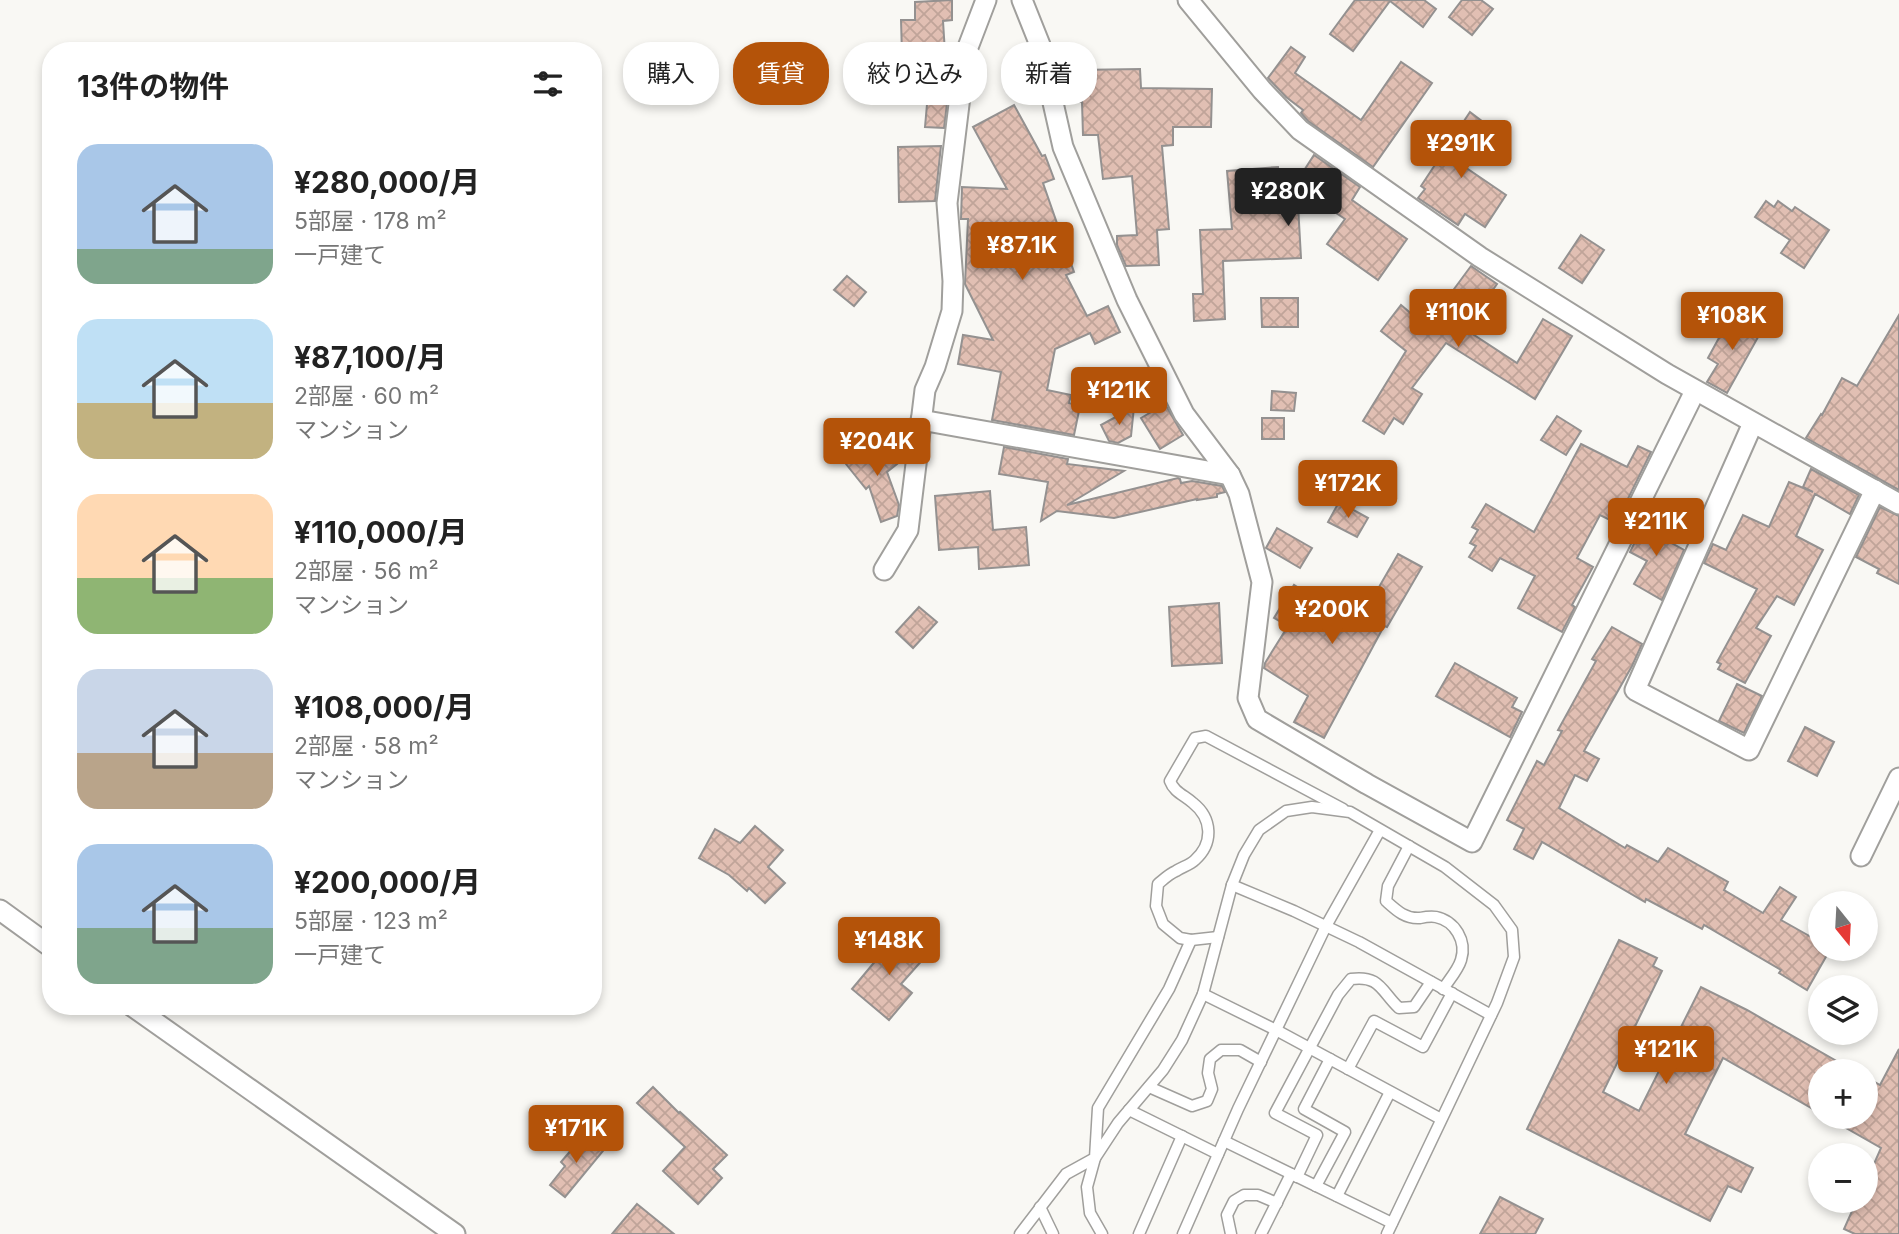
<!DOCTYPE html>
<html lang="ja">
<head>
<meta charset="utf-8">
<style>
  body { margin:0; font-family:Inter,"Noto Sans JP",sans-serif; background:#f6f6f6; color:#222; height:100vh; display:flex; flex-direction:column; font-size:26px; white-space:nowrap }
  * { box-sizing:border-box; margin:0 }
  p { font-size:23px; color:#767676 }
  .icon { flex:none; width:38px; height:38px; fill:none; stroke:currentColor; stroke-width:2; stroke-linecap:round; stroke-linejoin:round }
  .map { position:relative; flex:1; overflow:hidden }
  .panel { position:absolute; left:42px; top:42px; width:560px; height:973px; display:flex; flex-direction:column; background:#fff; border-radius:28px; box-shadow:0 4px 10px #0003 }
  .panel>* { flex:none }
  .top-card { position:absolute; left:623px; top:42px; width:665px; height:63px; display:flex; gap:14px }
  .needle { width:46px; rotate:162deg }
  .tools { position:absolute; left:1808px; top:891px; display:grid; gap:14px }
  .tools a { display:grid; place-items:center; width:70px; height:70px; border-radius:50%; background:#fff; box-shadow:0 4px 10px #0003; font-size:35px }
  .price { position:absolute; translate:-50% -60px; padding:0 16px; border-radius:7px; background:#b45309; color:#fff; font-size:23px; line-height:46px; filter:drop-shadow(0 2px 4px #0008) }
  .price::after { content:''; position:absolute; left:50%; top:42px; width:21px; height:16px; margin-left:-10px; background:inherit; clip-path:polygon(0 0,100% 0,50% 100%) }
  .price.current { background:#222; color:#fff }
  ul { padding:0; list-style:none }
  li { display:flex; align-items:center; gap:21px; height:175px; padding:0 35px }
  li span { display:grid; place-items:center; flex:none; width:196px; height:140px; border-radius:21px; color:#555 }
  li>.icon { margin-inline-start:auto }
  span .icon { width:84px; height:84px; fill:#fffc; stroke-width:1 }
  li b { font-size:30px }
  h2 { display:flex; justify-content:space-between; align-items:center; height:84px; padding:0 35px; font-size:30px }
  .tag { padding:0 24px; border-radius:28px; background:#fff; box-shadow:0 4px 10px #0003; font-size:24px; line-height:63px }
  .tag.current { background:#b45309; color:#fff }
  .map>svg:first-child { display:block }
  .building { fill:url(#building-cross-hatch); stroke:#949190; stroke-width:2 }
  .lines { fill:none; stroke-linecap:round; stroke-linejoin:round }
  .lane-casing { stroke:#a09f9c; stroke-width:13 }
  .street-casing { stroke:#a09f9c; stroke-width:23 }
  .lane { stroke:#fff; stroke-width:10 }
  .street { stroke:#fff; stroke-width:19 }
</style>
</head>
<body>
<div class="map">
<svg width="1899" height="1234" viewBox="0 0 1899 1234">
  <defs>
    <pattern id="building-cross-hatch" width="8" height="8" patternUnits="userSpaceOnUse" patternTransform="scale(1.75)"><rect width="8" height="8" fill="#e1bfb3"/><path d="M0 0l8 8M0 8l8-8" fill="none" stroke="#c0a499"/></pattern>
  </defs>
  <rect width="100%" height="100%" fill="#f9f8f4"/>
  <g class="building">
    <path d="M952,0V20L943,21L945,53L902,54L901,20H915V2Z"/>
    <path d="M1355,0H1424L1436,9L1423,27L1390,1L1353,51L1330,34Z"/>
    <path d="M1462,0H1481L1493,9L1472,35L1449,17Z"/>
    <path d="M1291,47L1305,57L1295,73L1361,120L1401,62L1432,83L1373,167L1308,121L1301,113L1303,110L1286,97L1268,78Z"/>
    <path d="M1140,69L1141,88L1212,89L1211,127H1173V145L1162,146L1169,229L1157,230L1159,265L1126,266L1117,245V236L1137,235L1132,176L1103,179L1098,135H1083L1082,102H1077V70Z"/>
    <path d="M928,93L948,95L944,128L925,127Z"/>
    <path d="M1014,105L1042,156L1045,155L1054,179L1043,183L1074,272L1066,275L1087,316L1108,306L1120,332L1095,344L1090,333L1055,349L1047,390L1071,395L1069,403L1080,406L1074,435L992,420L1001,372L958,364L963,335L993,340L965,284L968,219H961L962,187L1007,189L973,127Z"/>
    <path d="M1470,112L1487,125L1478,135L1481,137L1462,165L1506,195L1485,227L1465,214L1458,225L1418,198L1425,189L1421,186Z"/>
    <path d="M941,146L935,201L899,202L898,147Z"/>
    <path d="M1314,155L1360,187L1352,200L1407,239L1378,280L1327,244L1345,219L1297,187L1301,258L1223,261L1225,319L1194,321L1193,294H1203L1200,230L1232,229L1227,171L1278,167L1281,206Z"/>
    <path d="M1766,201L1774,207L1778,201L1792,211L1795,207L1829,230L1804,268L1781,253L1790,240L1755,217Z"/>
    <path d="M1581,235L1604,250L1582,283L1559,268Z"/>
    <path d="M1471,266L1497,284L1465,329L1517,363L1543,319L1572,336L1535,399L1446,343L1412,388L1422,394L1403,424L1394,418L1384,434L1363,421L1406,351L1381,331L1401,305L1414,316L1429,298L1440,308Z"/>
    <path d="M847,276L866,292L854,306L834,290Z"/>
    <path d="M1261,298H1298V327H1262Z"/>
    <path d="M1732,314L1762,330L1727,393L1707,382L1718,364L1708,358Z"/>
    <path d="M1899,315V490L1806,438L1821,414L1822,415L1842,378L1857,386Z"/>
    <path d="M1272,391L1296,393L1294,411L1271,410Z"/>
    <path d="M1165,404L1183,435L1160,449L1141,418Z"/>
    <path d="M1134,407L1131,436L1118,443L1109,441L1101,425Z"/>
    <path d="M1557,416L1581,431L1566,455L1541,440Z"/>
    <rect x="1262" y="418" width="22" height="21"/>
    <path d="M877,439L897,464L887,472L899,505L897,516L881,522L869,486L866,489L846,464Z"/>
    <path d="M1581,444L1627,467L1638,446L1651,452L1616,523L1600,515L1577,558L1593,567L1572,605L1575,607L1562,632L1518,608L1535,576L1500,558L1492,571L1469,557L1476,546L1470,543L1478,530L1472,527L1486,504L1534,532Z"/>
    <path d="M1004,447L1068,459L1067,464L1124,471L1067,505L1178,478L1180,479L1181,483L1192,481L1222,486L1225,492L1217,494V497L1197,500V499L1114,518L1057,511L1041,521L1048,482L999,474Z"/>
    <path d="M1811,469L1859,495L1850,514L1815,494L1796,536L1823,550L1794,605L1777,596L1756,628L1771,636L1745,683L1718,669L1721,664L1717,662L1757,589L1704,563L1713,544L1726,550L1743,515L1769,527L1789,482L1813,492L1803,487Z"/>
    <path d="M990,491L993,530L1026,527L1029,565L979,569L978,547L939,550L935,496Z"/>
    <path d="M1339,502L1368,518L1357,537L1328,522Z"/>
    <path d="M1880,507L1899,516V584L1877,573L1879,569L1856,557Z"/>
    <path d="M1649,513L1664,521L1657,535L1684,550L1662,600L1634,584L1647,561L1630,552Z"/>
    <path d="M1277,528L1312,548L1300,568L1266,548Z"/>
    <path d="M1398,554L1422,567L1387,627L1384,626L1324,738L1294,722L1308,696L1264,668L1265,663L1288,626L1274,618L1294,585L1320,602L1317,606L1356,627Z"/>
    <path d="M1219,603L1222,663L1172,666L1169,607Z"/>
    <path d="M919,607L937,622L913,648L896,632Z"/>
    <path d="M1612,627L1642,644L1632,666L1584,751L1599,759L1587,781L1575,775L1559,808L1625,848L1627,845L1658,862L1668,848L1728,882L1724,890L1763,913L1780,887L1796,897L1781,920L1820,942V948H1831L1807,990L1779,973L1781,970L1704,925L1702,929L1646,899L1645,902L1542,842L1533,859L1514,849L1524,829L1507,820L1537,761L1544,765L1562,731L1558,730L1596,661L1592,659Z"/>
    <path d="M1455,663L1517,698L1512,707L1522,712L1510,737L1436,696Z"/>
    <path d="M1737,684L1762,696L1744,733L1719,721Z"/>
    <path d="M1805,727L1834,742L1817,776L1788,761Z"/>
    <path d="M755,826L783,850L768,867L785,883L765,903L749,888L747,891L729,875L699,858L715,829L740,843Z"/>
    <path d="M898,934L925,957L901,984L912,993L889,1020L852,989Z"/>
    <path d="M1619,940L1657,958L1653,966L1662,971L1603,1092L1639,1111L1701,987L1747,1010L1854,1071H1820V1113L1723,1058L1685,1134L1753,1168L1741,1192L1728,1186L1710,1221L1527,1129Z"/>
    <path d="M1899,1049V1234H1855L1844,1229L1857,1200H1866V1182L1881,1148L1825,1116H1866V1077L1880,1085Z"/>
    <path d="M653,1087L679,1113L680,1112L727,1155L713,1169L722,1178L698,1204L663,1171L685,1147L637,1103Z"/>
    <path d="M584,1135L603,1151L565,1197L550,1185L565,1166L561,1162Z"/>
    <path d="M1500,1197L1543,1219L1535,1234H1480Z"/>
    <path d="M637,1204L674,1234H612Z"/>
  </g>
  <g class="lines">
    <g class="lane-casing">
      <g id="lane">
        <path d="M1409,846L1388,886L1386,901C1396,910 1405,919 1420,918C1425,917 1431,916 1436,917C1455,921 1467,941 1461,960C1458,970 1449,980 1443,989"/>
        <path d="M1232,885L1294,911L1359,942L1491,1015"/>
        <path d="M1218,937L1191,940L1180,938L1163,924L1156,906L1158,884C1164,879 1169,874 1176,871C1182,867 1190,865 1195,860C1214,843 1212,818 1193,803C1184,795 1174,792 1170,781L1195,738L1206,736L1343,809"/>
        <path d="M1203,994L1276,1030L1441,1119"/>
        <path d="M1348,1069L1374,1021L1423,1047L1452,993"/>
        <path d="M1149,1087L1192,1106L1207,1101L1212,1089L1208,1073L1210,1059L1221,1050H1240L1261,1062"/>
        <path d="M1129,1110L1218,1154"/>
        <path d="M1224,1141L1392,1223"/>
        <path d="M1297,1177L1317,1135L1275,1113L1338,995L1351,979C1380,975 1381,991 1399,1008L1414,1007L1431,982"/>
        <path d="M1316,1186L1345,1132L1304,1109L1330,1059"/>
        <path d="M1337,1196L1390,1092"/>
        <path d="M1040,1207L1053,1234"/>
        <path d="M1020,1234L1066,1174L1095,1158L1098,1108L1169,989L1191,940"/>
        <path d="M1102,1234L1090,1213L1087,1187L1095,1158L1118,1123L1163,1070L1182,1040L1203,994L1232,885L1244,855L1259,830L1286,811L1312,807L1350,812L1445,867L1494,905L1512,930L1514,957L1497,1003L1387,1234"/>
        <path d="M1139,1234L1182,1136"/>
        <path d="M1183,1234L1238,1109L1326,926L1380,830"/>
        <path d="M1231,1234L1227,1215L1234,1201L1244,1195H1258L1277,1203"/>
        <path d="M1261,1234L1291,1174"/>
      </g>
    </g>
    <g class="street-casing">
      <g id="street">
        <path d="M1022,0L1040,45L1063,147L1127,300L1184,414L1230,475L1239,494L1262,582L1248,698L1257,719L1367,784L1472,842L1695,391"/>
        <path d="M1188,0L1262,90L1300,130L1480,257L1667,374L1899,504"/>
        <path d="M921,420L1230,475"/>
        <path d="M1753,423L1635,690L1749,750L1875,490"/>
        <path d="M884,570L908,530L925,390L935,367L952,311L953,281L947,203L965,55L986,0"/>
        <path d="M1861,856L1899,778"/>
        <path d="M0,910L51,947"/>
        <path d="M132,1006L455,1234"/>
      </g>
    </g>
    <use href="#lane" class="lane"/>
    <use href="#street" class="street"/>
  </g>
</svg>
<div class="tools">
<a><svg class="needle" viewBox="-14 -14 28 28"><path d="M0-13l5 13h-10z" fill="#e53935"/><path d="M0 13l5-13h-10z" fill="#767676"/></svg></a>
<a><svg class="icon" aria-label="layers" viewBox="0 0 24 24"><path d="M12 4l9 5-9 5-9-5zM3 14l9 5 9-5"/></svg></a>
<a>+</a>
<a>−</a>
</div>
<b class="price" style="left:1461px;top:180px">¥291K</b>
<b class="price current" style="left:1288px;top:228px">¥280K</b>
<b class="price" style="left:1022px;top:282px">¥87.1K</b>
<b class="price" style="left:1458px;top:349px">¥110K</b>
<b class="price" style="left:1732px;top:352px">¥108K</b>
<b class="price" style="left:1119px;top:427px">¥121K</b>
<b class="price" style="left:877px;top:478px">¥204K</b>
<b class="price" style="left:1348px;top:520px">¥172K</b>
<b class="price" style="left:1656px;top:558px">¥211K</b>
<b class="price" style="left:1332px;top:646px">¥200K</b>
<b class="price" style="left:889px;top:977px">¥148K</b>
<b class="price" style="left:1666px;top:1086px">¥121K</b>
<b class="price" style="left:576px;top:1165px">¥171K</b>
<div class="top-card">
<a class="tag">購入</a>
<a class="tag current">賃貸</a>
<a class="tag">絞り込み</a>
<a class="tag">新着</a>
</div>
<section class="panel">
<h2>13件の物件<svg class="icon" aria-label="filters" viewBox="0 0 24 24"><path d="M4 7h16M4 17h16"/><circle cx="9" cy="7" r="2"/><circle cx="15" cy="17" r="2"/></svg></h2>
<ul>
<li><span style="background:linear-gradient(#a9c7e8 75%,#7fa58c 0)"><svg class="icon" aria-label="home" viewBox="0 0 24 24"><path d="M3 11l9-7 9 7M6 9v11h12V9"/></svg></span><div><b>¥280,000/月</b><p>5部屋 · 178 m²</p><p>一戸建て</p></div></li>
<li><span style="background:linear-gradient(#bfe0f5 60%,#c2b280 0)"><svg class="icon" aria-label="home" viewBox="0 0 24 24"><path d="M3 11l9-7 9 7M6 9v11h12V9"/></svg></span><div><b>¥87,100/月</b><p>2部屋 · 60 m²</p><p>マンション</p></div></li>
<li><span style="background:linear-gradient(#ffd9b3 60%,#8fb573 0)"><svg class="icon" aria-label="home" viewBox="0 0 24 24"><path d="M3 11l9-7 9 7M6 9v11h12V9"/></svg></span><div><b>¥110,000/月</b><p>2部屋 · 56 m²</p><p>マンション</p></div></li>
<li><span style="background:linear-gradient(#c9d6e8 60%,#b9a48a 0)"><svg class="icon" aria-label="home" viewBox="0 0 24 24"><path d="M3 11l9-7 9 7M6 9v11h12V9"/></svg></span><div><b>¥108,000/月</b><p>2部屋 · 58 m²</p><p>マンション</p></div></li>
<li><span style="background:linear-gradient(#a9c7e8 60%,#7fa58c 0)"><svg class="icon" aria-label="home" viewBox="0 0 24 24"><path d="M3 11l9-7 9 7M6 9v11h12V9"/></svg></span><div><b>¥200,000/月</b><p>5部屋 · 123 m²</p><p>一戸建て</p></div></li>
</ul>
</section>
</div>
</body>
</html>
